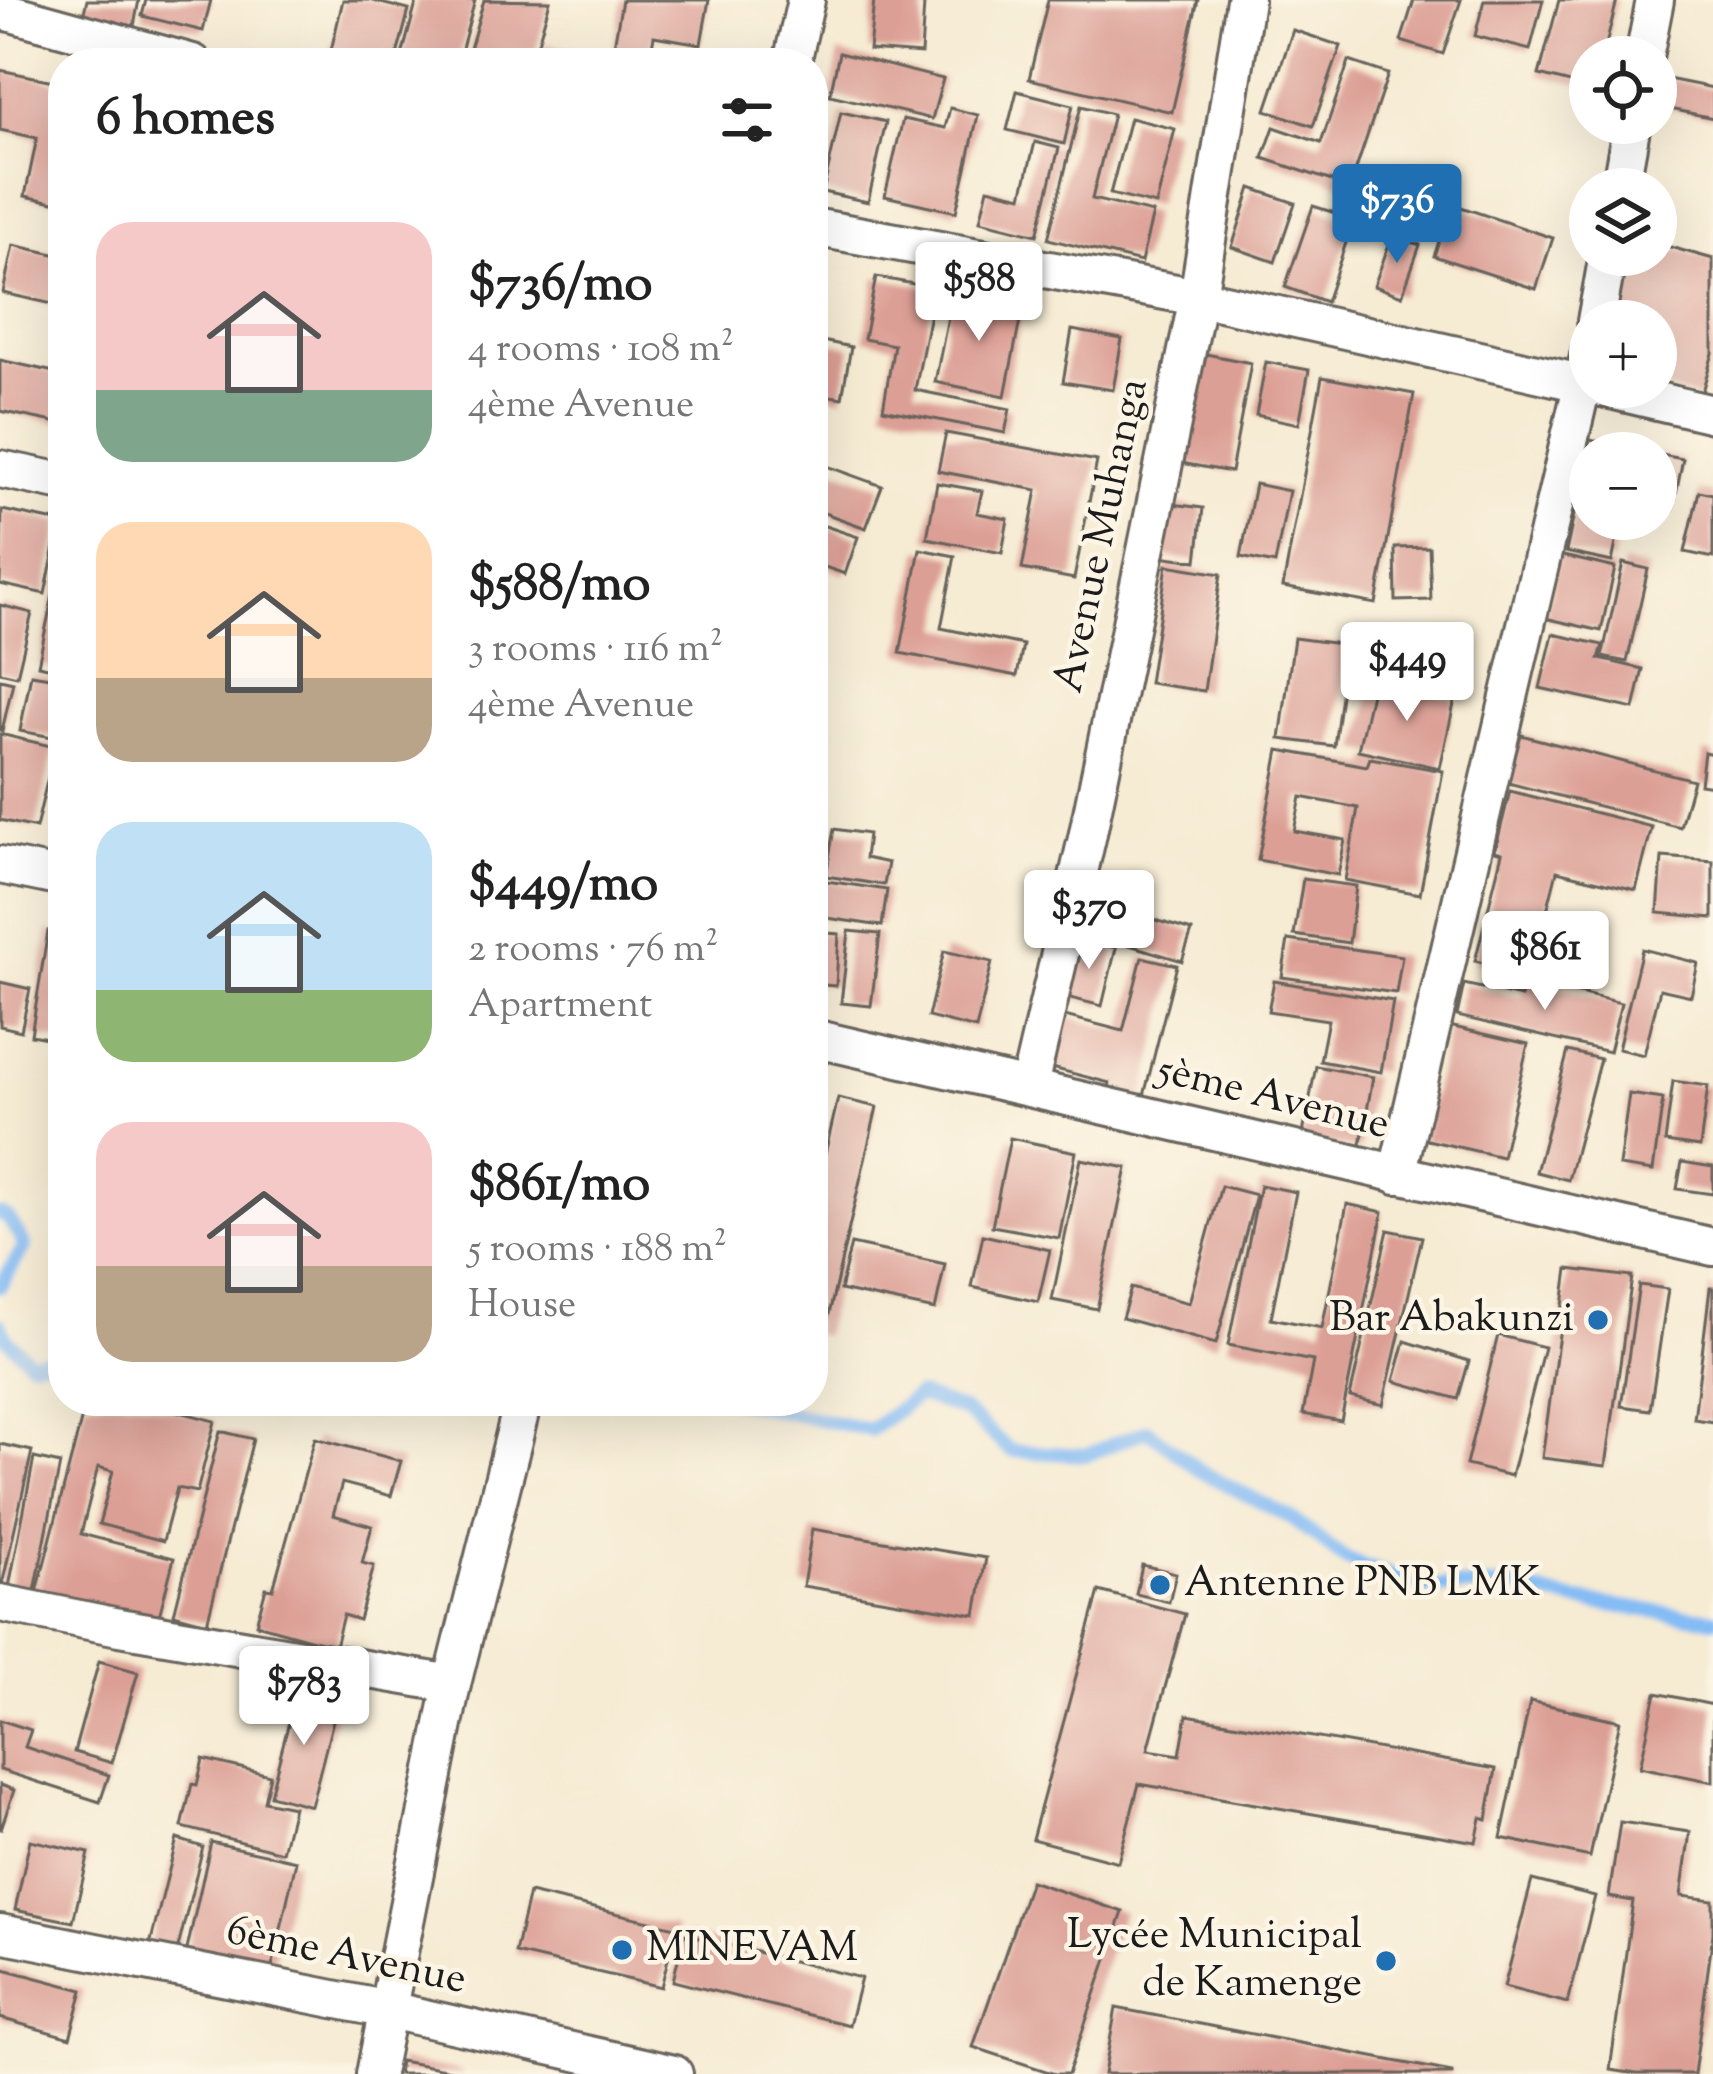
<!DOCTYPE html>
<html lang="en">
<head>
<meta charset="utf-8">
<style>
  body { margin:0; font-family:"Sorts Mill Goudy",serif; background:#f2f2f2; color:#222; height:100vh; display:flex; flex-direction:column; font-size:45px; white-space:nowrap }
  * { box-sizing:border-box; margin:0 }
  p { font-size:39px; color:#767676 }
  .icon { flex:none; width:66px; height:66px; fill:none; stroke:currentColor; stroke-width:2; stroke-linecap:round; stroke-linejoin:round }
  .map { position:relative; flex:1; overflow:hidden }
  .drawer { position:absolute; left:48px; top:48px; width:780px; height:1368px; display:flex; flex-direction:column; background:#fff; border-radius:48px; box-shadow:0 12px 48px #0002 }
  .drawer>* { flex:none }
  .tools { position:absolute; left:1569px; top:36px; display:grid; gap:24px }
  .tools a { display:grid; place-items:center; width:108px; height:108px; border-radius:50%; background:#fff; box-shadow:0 12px 48px #0002; font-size:60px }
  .price { position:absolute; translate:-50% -102px; padding:0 27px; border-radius:12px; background:#fff; color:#222; font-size:39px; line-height:78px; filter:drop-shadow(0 3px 6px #0008) }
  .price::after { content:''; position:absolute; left:50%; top:72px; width:36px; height:27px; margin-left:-18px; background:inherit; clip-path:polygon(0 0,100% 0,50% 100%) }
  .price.selected { background:#1f6fb2; color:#fff }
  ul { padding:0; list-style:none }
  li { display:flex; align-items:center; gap:36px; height:300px; padding:0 48px }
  li span { display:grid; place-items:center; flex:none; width:336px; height:240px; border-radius:36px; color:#555 }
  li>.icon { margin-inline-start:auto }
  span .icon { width:144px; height:144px; fill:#fffc; stroke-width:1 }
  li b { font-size:51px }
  h2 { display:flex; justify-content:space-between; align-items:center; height:144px; padding:0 48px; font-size:51px }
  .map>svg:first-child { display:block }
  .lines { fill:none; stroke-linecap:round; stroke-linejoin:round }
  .stream { stroke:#84bcf5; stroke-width:14 }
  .building { fill:#dc9f95 }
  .street-casing { stroke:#68645c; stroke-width:42 }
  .street { stroke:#fff; stroke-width:36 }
  .poi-dot { fill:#1f6fb2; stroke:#fcf5e5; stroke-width:4.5 }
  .labels { text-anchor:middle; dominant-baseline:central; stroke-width:9; stroke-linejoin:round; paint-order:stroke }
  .street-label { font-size:42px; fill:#1c1c1c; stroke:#fcf5e5 }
  .poi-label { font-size:42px; fill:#1c1c1c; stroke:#fcf5e5; text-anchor:end }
</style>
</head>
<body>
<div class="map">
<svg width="1713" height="2074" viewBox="0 0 1713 2074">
  <rect width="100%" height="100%" fill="#fcf5e5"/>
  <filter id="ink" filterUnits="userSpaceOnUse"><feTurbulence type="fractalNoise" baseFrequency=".00833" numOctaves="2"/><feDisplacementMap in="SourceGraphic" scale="24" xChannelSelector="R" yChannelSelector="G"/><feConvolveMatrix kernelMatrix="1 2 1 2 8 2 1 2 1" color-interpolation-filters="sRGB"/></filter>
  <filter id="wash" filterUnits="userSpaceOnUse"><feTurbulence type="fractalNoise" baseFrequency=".004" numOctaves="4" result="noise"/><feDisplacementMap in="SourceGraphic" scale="48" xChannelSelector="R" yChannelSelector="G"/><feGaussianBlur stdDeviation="2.7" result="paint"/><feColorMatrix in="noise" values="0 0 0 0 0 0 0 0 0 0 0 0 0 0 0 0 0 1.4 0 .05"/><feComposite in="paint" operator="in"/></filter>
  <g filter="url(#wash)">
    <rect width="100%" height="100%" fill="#f6ebd3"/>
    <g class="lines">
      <g class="stream">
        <path d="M0,1214L8,1218L25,1246L0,1286"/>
        <path d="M0,1324L6,1338L30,1361L51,1358L63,1346"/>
        <path d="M734,1401L870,1430L918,1395L964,1411L1011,1451L1087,1455L1147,1430L1202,1472L1291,1518L1345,1559L1423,1587H1509L1578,1601L1713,1619"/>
      </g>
    </g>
    <g id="blocks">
      <g class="building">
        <path d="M87,0H139L134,26L83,16Z"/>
        <path d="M146,0H211L203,31L142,16Z"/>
        <path d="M343,0H369L409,10L395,63H328Z"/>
        <path d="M417,0H475L458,63H400Z"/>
        <path d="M484,0L550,1L532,63H466Z"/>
        <path d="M622,0H709L701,44L654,36L649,63H611Z"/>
        <path d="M874,0L924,4L921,54L869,50Z"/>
        <path d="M1048,0H1198L1172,112L1029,79Z"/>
        <path d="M1414,0H1461L1443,54L1401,41Z"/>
        <path d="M1484,0H1543L1530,50L1475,36Z"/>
        <path d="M1559,0H1617L1603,57H1590V88L1539,75Z"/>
        <path d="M1293,30L1341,46L1313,126L1266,110Z"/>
        <path d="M547,44L606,58L604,63H543Z"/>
        <path d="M839,53L943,79L932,119L830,95Z"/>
        <path d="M1349,61L1388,74L1350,187L1263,158L1274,127L1321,143Z"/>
        <path d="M0,70L63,83V204L25,196L37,138L0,130Z"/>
        <path d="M1668,79L1713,88V118L1661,107Z"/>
        <path d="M1017,91L1073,105L1064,144L1007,130Z"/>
        <path d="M1081,106L1113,114L1092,199L1153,213L1141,262L1048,239Z"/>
        <path d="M950,108L978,115L956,212L885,196L903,119L945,128Z"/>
        <path d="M841,112L886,122L868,202L823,192Z"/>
        <path d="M1130,118L1175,129L1156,205L1110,194Z"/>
        <path d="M1035,142L1059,148L1037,235L980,221L988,188L1022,196Z"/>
        <path d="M1251,188L1295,203L1275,262L1232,247Z"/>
        <path d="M1452,204L1553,238L1536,289L1434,256Z"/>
        <path d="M1313,206L1354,219L1326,302L1285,287Z"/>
        <path d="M1392,236L1420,245L1402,296L1374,286Z"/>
        <path d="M1656,243L1713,259V353L1700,399L1656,387V321H1611L1630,255H1656Z"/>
        <path d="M13,245L63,256V279L57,305L3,293Z"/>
        <path d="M876,277L935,288L915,390L1010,409L1005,433L883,409L894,345L864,339Z"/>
        <path d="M953,292L1023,305L1005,396L935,382Z"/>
        <path d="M61,323H63V366L52,364Z"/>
        <path d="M1072,330L1122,339L1113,390L1063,382Z"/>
        <path d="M813,339L851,347L842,398L813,393Z"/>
        <path d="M1201,353L1251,363L1231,472L1181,463Z"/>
        <path d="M0,360L63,374V424L0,411Z"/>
        <path d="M1266,362L1309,370L1299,424L1256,415Z"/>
        <path d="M1322,377L1414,394L1376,604L1283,587Z"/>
        <path d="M946,433L1097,461L1074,579L1022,569L1037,490L938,471Z"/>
        <path d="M1590,440L1642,451L1590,453V519H1621L1612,562L1566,552Z"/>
        <path d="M1656,454L1683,459L1673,510L1656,506Z"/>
        <path d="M813,461L882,486L866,528L813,509Z"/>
        <path d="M937,483L982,491L977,513L1008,519L1002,553L927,538Z"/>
        <path d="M1255,484L1289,491L1275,564L1241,557Z"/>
        <path d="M1699,491L1713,494V558L1685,552Z"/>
        <path d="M1165,503L1203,508L1197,561L1159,556Z"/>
        <path d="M2,510L60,522L45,594L0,584Z"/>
        <path d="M813,522L858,537L845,574L813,563Z"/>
        <path d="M1429,547L1431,600L1396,601L1395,548Z"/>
        <path d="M920,549L955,556L941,628L1023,645L1017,676L900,653Z"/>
        <path d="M1559,555L1615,568L1601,631L1545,618Z"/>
        <path d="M1623,563L1648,569L1627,662L1602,657Z"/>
        <path d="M1167,565L1221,574L1204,691L1149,683Z"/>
        <path d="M57,576L63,578V670L38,665Z"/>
        <path d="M0,605L32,613L17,676L0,672Z"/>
        <path d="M1553,634L1603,645L1599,659L1643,669L1634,709L1540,688Z"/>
        <path d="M1294,638L1348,645L1334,746L1280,739Z"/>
        <path d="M31,674L63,679V739L20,731Z"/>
        <path d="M0,679L13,682L2,731L0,730Z"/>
        <path d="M1374,680L1455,699L1440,768L1358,750Z"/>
        <path d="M0,734L55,747L36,828L0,820Z"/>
        <path d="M1521,735L1693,780L1680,827L1508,783Z"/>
        <path d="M1279,750L1367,766L1370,758L1443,771L1420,894L1345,880L1358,808L1301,797L1294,831L1345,840L1338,875L1258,860Z"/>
        <path d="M1704,752L1713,754V786L1700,784Z"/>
        <path d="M1510,791L1652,827L1636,890L1557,871L1545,919L1605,934L1592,987L1475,961L1502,853L1495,851Z"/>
        <path d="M834,829L868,834L865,858L888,863L884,885L826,876Z"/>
        <path d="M1662,857L1713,861V918L1658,913Z"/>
        <path d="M813,879L887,890L882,926L813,916Z"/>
        <path d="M1303,879L1356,886L1349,943L1294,935Z"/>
        <path d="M1125,911L1192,931L1182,961L1116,941Z"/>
        <path d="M48,931L63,933V1041L31,1035Z"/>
        <path d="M849,931L880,934L871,1006L841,1003Z"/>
        <path d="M813,932L839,934L836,986L813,984Z"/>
        <path d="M1077,938L1116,948L1102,1006L1062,996Z"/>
        <path d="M1288,940L1402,956L1396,993L1282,977Z"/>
        <path d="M1642,949L1698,963L1691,996L1660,989L1644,1055L1618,1049Z"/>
        <path d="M944,951L992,962L976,1029L928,1017Z"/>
        <path d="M1142,957L1177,965L1143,1100L1108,1092L1110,1083L1044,1066L1057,1014L1123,1031Z"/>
        <path d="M1525,980L1621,1003L1609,1052L1457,1016L1464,984L1521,997Z"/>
        <path d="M1274,981L1393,1001L1381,1072L1320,1061L1328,1020L1268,1011Z"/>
        <path d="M0,982L30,989L21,1031L0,1026Z"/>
        <path d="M1449,1026L1528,1044L1502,1157L1423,1139Z"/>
        <path d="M1568,1051L1600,1059L1568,1180L1536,1172Z"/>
        <path d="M1316,1066L1373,1077L1360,1150L1302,1139Z"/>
        <path d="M1673,1081L1708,1086L1700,1147L1665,1142Z"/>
        <path d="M1629,1094L1663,1099L1653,1171L1619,1166Z"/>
        <path d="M838,1098L877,1107L824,1336L813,1334V1206Z"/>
        <path d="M1010,1138L1076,1152L1059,1238L992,1226Z"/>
        <path d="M1081,1159L1127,1168L1097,1309L1052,1300Z"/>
        <path d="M1682,1162L1713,1167V1194L1677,1189Z"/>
        <path d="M1260,1185L1296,1192L1271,1318L1322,1328L1347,1204L1383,1212L1341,1421L1303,1414L1313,1361L1228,1345Z"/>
        <path d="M1221,1186L1256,1195L1216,1344L1122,1318L1131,1288L1189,1303Z"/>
        <path d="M1388,1230L1422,1237L1383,1405L1350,1397Z"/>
        <path d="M983,1235L1050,1250L1038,1302L972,1287Z"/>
        <path d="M851,1244L945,1264L935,1310L840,1290Z"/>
        <path d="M1568,1269L1632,1277L1606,1466L1542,1458Z"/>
        <path d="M1639,1285L1668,1289L1650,1410L1621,1406Z"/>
        <path d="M1710,1288H1713V1422L1694,1419Z"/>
        <path d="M1498,1335L1544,1347L1511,1476L1466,1465Z"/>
        <path d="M1405,1341L1469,1361L1458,1399L1394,1381Z"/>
        <path d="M86,1401H137L215,1421L197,1492L177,1488L163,1541L99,1524L113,1471L98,1467L81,1534L174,1558L157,1624L37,1592Z"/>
        <path d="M220,1431L253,1439L207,1623L174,1614Z"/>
        <path d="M315,1438L401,1461L391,1496L342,1483L333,1515L372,1526L362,1563L374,1566L359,1620L343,1615L335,1646L256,1624L266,1588L273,1589Z"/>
        <path d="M0,1444L32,1451L2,1585L0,1584Z"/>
        <path d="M34,1458L60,1464L35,1591L9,1587Z"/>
        <path d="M812,1529L986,1558L976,1615L803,1586Z"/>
        <path d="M1142,1565L1176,1573L1169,1602L1136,1594Z"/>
        <path d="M1099,1591L1185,1614L1148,1750L1180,1755L1187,1715L1496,1769L1487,1820L1481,1818L1476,1842L1139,1784L1118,1862L1032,1839Z"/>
        <path d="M99,1661L138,1672L112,1763L74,1752Z"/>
        <path d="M297,1691L338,1701L311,1806L270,1795Z"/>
        <path d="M1656,1693L1713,1705V1782L1640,1767Z"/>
        <path d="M1530,1701L1620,1721L1590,1857L1501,1838Z"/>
        <path d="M0,1720L31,1730L25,1747L109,1775L100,1802L0,1770Z"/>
        <path d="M203,1759L270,1775L264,1801L293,1807L282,1852L182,1827L192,1784L197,1785Z"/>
        <path d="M0,1785L14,1790L1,1829H0Z"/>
        <path d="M1620,1822L1690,1832L1681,1896L1713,1900V1933L1694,2074H1637L1610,2070L1633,1901L1609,1897Z"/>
        <path d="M177,1839L203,1847L177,1952L150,1945Z"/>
        <path d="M30,1840L89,1853L73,1922L15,1910Z"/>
        <path d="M211,1842L296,1861L271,1973L186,1954Z"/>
        <path d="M1532,1880L1595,1896L1568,2003L1504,1987Z"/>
        <path d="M1030,1881L1123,1912L1068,2074H1055L973,2047Z"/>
        <path d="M529,1893L676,1927L661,1987L515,1953Z"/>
        <path d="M684,1934L861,1978L849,2025L673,1981Z"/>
        <path d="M0,1968L83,1990L70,2038L0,2018Z"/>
        <path d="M1116,2008L1452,2072V2074H1104Z"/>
        <path d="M400,2061L462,2072V2074H398Z"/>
      </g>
    </g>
  </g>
  <g filter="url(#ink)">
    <use href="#blocks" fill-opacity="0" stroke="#68645c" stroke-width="3"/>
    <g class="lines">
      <g class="street-casing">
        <g id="street">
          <path d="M0,10L193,63"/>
          <path d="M1644,57L1655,0"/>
          <path d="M792,63L806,0"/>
          <path d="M1620,189L1632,123"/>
          <path d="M813,227L1198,297L1590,385"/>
          <path d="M1596,321L1608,255"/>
          <path d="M1598,387L1713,414"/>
          <path d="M0,469L63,482"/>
          <path d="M0,865L63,878"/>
          <path d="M813,1038L1713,1247"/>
          <path d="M1029,1086L1087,838L1198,297L1245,0"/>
          <path d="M1397,1175L1590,352"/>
          <path d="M0,1603L119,1627L452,1684"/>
          <path d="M0,1933L389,2010L674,2074"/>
          <path d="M375,2074L452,1684L523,1401"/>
        </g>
      </g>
      <use href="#street" class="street"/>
    </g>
  </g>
  <g class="poi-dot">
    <circle cx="1598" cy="1320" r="12"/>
    <circle cx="1160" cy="1585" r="12"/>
    <circle cx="622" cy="1950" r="12"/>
    <circle cx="1386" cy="1961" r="12"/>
  </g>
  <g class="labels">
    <g class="street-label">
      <text transform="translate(1103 536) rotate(-78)">Avenue Muhanga</text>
      <text transform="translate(1273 1099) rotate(14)">5ème Avenue</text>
      <text transform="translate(346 1957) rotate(12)">6ème Avenue</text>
    </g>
    <g class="poi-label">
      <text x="1574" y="1320">Bar Abakunzi</text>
      <text x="1184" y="1585" text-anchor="start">Antenne PNB LMK</text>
      <text x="1362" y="1937">Lycée Municipal<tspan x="1362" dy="48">de Kamenge</tspan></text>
      <text x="646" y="1950" text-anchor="start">MINEVAM</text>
    </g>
  </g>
</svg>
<div class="tools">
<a><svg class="icon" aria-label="locate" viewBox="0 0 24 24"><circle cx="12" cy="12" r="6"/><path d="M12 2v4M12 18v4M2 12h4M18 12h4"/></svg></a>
<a><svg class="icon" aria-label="layers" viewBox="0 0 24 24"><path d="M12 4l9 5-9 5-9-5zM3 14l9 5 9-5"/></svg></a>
<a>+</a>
<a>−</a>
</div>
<b class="price selected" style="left:1397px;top:266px">$736</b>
<b class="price" style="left:979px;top:344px">$588</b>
<b class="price" style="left:1407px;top:724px">$449</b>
<b class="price" style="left:1089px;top:972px">$370</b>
<b class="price" style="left:1545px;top:1013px">$861</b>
<b class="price" style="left:304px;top:1748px">$783</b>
<section class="drawer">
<h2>6 homes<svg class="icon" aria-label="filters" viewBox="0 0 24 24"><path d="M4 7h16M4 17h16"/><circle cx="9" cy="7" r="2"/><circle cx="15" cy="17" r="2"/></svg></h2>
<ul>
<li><span style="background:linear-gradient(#f6c9c9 70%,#7fa58c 0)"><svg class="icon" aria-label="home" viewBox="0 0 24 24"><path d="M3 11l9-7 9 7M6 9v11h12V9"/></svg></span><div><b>$736/mo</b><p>4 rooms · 108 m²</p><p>4ème Avenue</p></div></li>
<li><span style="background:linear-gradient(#ffd9b3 65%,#b9a48a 0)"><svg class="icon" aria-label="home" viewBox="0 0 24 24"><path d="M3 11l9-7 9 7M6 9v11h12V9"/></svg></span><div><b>$588/mo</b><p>3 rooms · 116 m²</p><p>4ème Avenue</p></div></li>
<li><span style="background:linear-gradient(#bfe0f5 70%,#8fb573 0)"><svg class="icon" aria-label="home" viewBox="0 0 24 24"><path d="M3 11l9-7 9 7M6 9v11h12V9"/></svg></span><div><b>$449/mo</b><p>2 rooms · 76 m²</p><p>Apartment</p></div></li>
<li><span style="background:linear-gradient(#f6c9c9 60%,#b9a48a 0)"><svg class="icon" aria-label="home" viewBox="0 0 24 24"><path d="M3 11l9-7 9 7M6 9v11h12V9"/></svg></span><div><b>$861/mo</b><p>5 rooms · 188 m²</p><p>House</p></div></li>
</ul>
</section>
</div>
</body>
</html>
